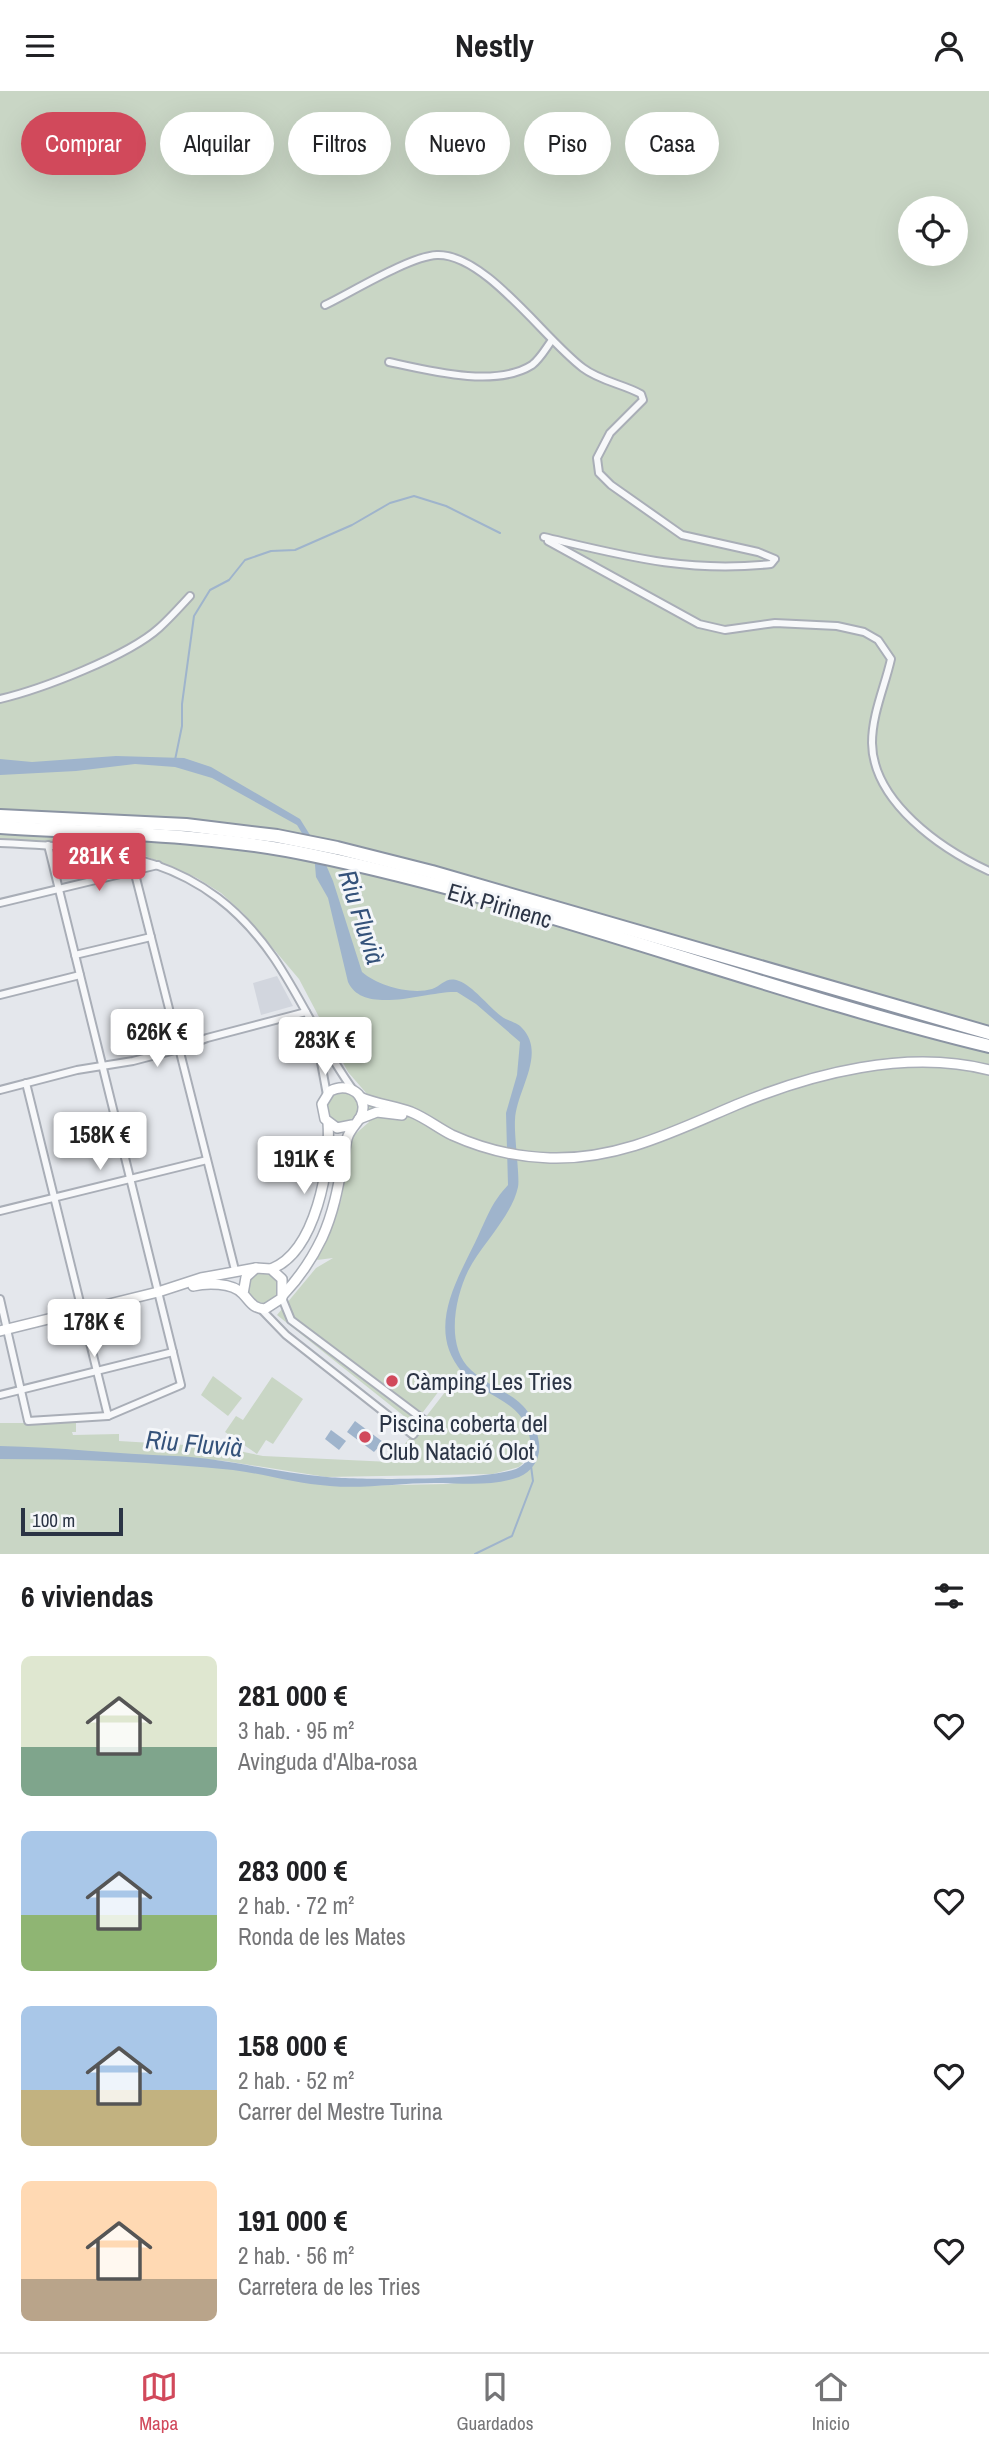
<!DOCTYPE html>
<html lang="es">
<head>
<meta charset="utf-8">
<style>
  body { margin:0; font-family:"Archivo Narrow",sans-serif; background:#f2f2f2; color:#202124; height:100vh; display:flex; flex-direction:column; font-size:26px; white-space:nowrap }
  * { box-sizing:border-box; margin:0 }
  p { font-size:23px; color:#757577 }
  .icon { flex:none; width:38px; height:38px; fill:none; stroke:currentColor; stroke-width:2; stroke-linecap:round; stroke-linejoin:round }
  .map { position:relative; height:1463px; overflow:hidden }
  .side { display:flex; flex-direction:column; background:#fff; flex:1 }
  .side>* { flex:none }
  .hud { position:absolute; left:21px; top:21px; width:948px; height:63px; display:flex; gap:14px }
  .tools { position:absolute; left:898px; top:105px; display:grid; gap:14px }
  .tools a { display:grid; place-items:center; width:70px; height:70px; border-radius:50%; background:#fff; box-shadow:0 7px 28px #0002; font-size:35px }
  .scale { position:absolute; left:21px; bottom:18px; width:102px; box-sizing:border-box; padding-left:7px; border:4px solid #2b3445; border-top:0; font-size:19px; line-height:24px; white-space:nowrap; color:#2b3445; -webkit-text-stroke:5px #f4f6f9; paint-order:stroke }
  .price { position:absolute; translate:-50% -60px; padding:0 16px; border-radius:7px; background:#fff; color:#222; font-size:23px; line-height:46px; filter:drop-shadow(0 2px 4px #0008) }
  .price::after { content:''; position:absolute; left:50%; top:42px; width:21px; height:16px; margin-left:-10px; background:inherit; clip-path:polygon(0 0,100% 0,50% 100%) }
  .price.active { background:#d1495b; color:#fff }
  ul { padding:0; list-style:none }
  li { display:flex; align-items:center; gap:21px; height:175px; padding:0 21px }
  li span { display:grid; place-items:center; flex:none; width:196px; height:140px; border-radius:10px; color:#555 }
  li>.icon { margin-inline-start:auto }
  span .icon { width:84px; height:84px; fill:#fffc; stroke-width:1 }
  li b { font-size:30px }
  h2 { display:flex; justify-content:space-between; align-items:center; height:84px; padding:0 21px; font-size:30px }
  .tag { padding:0 24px; border-radius:32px; background:#fff; box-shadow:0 7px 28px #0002; font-size:24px; line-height:63px }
  .tag.active { background:#d1495b; color:#fff }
  header { display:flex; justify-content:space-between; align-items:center; height:91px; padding:0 21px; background:#fff; font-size:32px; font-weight:800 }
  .tabs { display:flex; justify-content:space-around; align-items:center; height:98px; border-top:2px solid #e0e0e0; background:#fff; font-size:19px; color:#757577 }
  .tabs a { display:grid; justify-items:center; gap:4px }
  .tabs .active { color:#d1495b }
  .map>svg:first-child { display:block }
  .built { fill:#d2d6de }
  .green { fill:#c9d6c5; fill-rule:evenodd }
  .water { fill:#9fb4cc }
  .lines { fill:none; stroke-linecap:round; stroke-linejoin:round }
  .stream { stroke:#9fb4cc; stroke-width:2 }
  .street-casing { stroke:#a9aeb7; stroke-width:10 }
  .secondary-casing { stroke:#a9aeb7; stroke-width:12 }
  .highway-casing { stroke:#8b94a3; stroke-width:16 }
  .street { stroke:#f7f8fa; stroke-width:6 }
  .secondary { stroke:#fff; stroke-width:9 }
  .highway { stroke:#fff; stroke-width:12 }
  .poi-dot { fill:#d1495b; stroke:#f4f6f9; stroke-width:2.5 }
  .labels { text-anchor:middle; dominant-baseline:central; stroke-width:6; stroke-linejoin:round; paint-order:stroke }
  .street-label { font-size:24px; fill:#2b3445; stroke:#f4f6f9 }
  .poi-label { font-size:24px; fill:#2b3445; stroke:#f4f6f9; text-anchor:start }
  .water-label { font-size:26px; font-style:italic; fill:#34527a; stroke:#f4f6f9 }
</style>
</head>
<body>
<header><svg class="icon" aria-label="menu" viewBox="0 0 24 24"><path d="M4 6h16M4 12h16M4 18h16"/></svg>Nestly<svg class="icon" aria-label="person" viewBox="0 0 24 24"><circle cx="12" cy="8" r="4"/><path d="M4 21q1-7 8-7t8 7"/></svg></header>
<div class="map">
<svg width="989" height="1463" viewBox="0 0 989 1463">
  <rect width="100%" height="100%" fill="#e4e7ec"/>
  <path class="built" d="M277,885L293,915L261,924L253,892Z"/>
  <g class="green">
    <path d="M0,0H989V1463H0V1332H76V1341H72L73,1344L119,1343V1350L219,1356L263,1365L391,1371L452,1292L448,1288L414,1333L277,1224L316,1177L333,1167L317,1169L341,1110L352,1046L369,1031L367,1003L348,981L299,888L243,822L221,802L197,787L141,763L77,751L0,748ZM910,117H956V163H910ZM165,1365L225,1370L326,1386L493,1383L519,1376L529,1366L520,1385L448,1393L343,1395Z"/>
    <circle cx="343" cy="1017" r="16"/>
    <circle cx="263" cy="1197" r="15"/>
    <path d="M213,1285L242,1307L228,1325L201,1304Z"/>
    <path d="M272,1286L303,1308L273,1353L266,1349L257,1363L225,1341L236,1325L243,1329Z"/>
  </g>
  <g class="water">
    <path d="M116,665L184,667L211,676L300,728L320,760L333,790L362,881C378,895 411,904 432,898C443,894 446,885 459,890C473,895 488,915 501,925C507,930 517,931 522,937C547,963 516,1000 515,1029C514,1046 520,1086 518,1096C512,1125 481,1154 468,1180C455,1207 445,1255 471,1279C499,1305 532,1302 539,1352C541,1367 533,1380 519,1386C492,1396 462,1392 434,1392C399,1392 364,1398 330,1395C297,1393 265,1383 233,1379C156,1371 77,1368 0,1368V1355C59,1356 116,1363 175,1365C226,1367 276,1382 327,1386C360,1389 493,1390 518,1377C526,1373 531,1365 531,1356C528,1307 486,1310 462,1281C424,1236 460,1185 479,1143C490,1120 491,1113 508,1094L506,1022L517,984L520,951L476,913L457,901C429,899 364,926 348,891L328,807L316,786L314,762L297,734L212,687L175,676L135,673L76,680L0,684V668L32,671Z"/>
    <path d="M355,1330L383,1351L374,1361L347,1341Z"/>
    <path d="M331,1339L346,1350L339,1359L325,1348Z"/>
  </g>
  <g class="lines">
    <g class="stream">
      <path d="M175,669L182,635V613L194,525L210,499L229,489L245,469L271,460L295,459L352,434L390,412L414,405L446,415L500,442"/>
      <path d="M475,1463L512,1445L533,1390L531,1375"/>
    </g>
    <g class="street-casing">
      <g id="street">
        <path d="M325,214C352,201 410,165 437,164C485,162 545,249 583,277C600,290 623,293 641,303L643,309L610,342L597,367L599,382L611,394L682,444L758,461L775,468L771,473C686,482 625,465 544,446"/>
        <path d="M389,271C430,280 496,297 532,274C540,268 546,257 552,249"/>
        <path d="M548,450L699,533L725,539L775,532L837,535L864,541L878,549L891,568C885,595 872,623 872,652C873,711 941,758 989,780"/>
        <path d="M0,608C42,598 128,565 159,537C170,527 180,516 190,505"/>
        <path d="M0,752C114,757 204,765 274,867C303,910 323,958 354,1000"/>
        <path d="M134,779L235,1179"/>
        <path d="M0,812L158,774"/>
        <path d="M75,864L151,846"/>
        <path d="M0,904L80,884"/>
        <path d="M316,944L327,1004"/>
        <path d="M26,992L108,1325"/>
        <path d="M0,999L77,979L133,970L179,958L207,947L306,921"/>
        <path d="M0,1120L207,1069"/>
        <path d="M0,1208L28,1330L108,1325L181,1294L48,754"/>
        <path d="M260,1217L286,1244L413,1344L424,1329L291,1229L282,1207"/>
        <path d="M0,1304L173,1261"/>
      </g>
    </g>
    <g class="secondary-casing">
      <g id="secondary">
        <path d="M360,1006C376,1013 394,1015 411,1021C426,1027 438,1037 452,1044C483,1058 516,1066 550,1067C618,1069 675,1040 736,1014C813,982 907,958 989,979"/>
        <path d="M359,1028L377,1021L402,1024"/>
        <path d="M271,1178C316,1161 331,1074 328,1032"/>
        <path d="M193,1195C206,1192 232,1191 243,1203C251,1211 252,1217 265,1218L282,1207V1188L271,1178L256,1177L246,1186L243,1203"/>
        <path d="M283,1204C299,1187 312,1168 322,1147C337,1114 340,1082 347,1048C350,1035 364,1029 363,1015C361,998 344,993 330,1000L322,1013L325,1028L337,1037L352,1034"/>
        <path d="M0,1240L158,1201L201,1187L256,1177"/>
      </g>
    </g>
    <g class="highway-casing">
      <g id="highway">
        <path d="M0,725L186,734L277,745L337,757L432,781L989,942"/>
        <path d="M0,736C104,743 209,742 311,764C539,811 762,900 989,955"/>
      </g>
    </g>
    <use href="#street" class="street"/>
    <use href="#secondary" class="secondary"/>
    <use href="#highway" class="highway"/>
  </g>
  <g class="poi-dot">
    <circle cx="392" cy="1290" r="7"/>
    <circle cx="365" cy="1346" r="7"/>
  </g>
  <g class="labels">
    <g class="street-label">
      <text transform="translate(500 814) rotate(16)">Eix Pirinenc</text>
    </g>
    <g class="poi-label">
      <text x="406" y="1290">Càmping Les Tries</text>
      <text x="379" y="1332">Piscina coberta del<tspan x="379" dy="28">Club Natació Olot</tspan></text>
    </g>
    <g class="water-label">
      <text transform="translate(362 826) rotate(72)">Riu Fluvià</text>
      <text transform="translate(194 1352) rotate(5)">Riu Fluvià</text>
    </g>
  </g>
</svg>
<div class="tools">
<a><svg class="icon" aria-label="locate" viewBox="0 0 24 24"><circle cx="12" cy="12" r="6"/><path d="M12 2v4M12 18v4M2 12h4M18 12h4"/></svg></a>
</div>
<div class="scale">100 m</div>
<b class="price active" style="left:99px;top:802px">281K €</b>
<b class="price" style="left:157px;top:978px">626K €</b>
<b class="price" style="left:325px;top:986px">283K €</b>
<b class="price" style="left:100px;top:1081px">158K €</b>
<b class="price" style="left:304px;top:1105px">191K €</b>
<b class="price" style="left:94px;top:1268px">178K €</b>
<div class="hud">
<a class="tag active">Comprar</a>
<a class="tag">Alquilar</a>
<a class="tag">Filtros</a>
<a class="tag">Nuevo</a>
<a class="tag">Piso</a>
<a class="tag">Casa</a>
</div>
</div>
<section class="side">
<h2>6 viviendas<svg class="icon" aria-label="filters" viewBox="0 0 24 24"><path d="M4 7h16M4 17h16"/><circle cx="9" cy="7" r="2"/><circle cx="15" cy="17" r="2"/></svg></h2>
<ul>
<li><span style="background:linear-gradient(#dfe7d0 65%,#7fa58c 0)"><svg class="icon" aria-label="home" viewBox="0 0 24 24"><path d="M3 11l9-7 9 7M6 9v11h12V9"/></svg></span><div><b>281 000 €</b><p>3 hab. · 95 m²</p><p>Avinguda d'Alba-rosa</p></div><svg class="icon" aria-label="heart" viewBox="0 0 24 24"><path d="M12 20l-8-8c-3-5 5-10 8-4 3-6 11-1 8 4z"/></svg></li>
<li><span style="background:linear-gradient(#a9c7e8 60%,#8fb573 0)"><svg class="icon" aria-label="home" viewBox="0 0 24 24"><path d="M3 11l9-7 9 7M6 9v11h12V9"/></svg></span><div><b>283 000 €</b><p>2 hab. · 72 m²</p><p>Ronda de les Mates</p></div><svg class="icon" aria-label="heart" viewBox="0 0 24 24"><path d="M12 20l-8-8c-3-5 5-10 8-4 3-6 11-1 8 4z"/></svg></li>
<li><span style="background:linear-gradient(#a9c7e8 60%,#c2b280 0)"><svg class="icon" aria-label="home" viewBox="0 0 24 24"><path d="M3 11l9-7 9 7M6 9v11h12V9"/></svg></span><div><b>158 000 €</b><p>2 hab. · 52 m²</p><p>Carrer del Mestre Turina</p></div><svg class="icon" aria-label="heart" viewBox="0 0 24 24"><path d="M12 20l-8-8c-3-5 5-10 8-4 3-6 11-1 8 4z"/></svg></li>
<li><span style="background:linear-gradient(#ffd9b3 70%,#b9a48a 0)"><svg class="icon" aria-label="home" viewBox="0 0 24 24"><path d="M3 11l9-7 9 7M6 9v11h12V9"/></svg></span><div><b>191 000 €</b><p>2 hab. · 56 m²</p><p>Carretera de les Tries</p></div><svg class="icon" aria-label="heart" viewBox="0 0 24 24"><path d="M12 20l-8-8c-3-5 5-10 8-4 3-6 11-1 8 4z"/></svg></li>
</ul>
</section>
<nav class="tabs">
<a class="active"><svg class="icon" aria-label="map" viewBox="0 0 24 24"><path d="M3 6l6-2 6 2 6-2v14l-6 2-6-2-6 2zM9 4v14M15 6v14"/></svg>Mapa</a>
<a><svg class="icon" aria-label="saved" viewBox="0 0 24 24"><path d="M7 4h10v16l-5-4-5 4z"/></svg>Guardados</a>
<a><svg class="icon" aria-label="home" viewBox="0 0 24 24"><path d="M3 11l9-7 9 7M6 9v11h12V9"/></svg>Inicio</a>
</nav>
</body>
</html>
